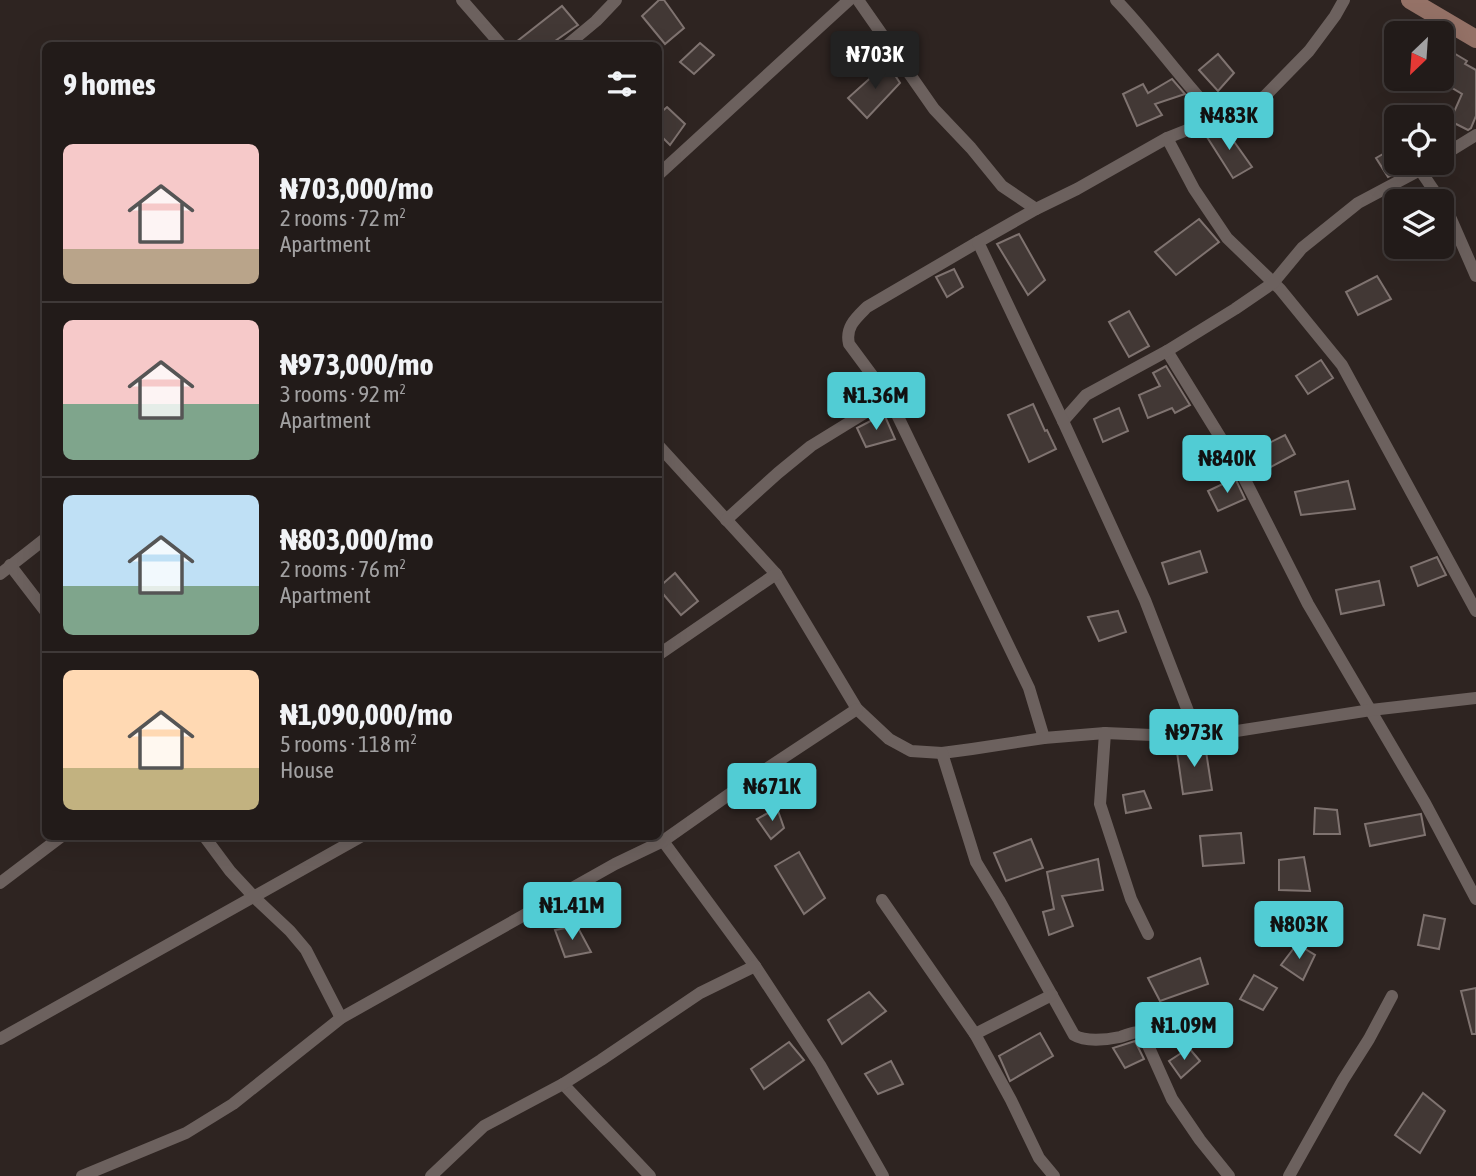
<!DOCTYPE html>
<html lang="en">
<head>
<meta charset="utf-8">
<style>
  body { margin:0; font-family:"Asap Condensed",sans-serif; background:#2e2826; color:#f1f3f6; height:100vh; display:flex; flex-direction:column; font-size:26px; white-space:nowrap }
  * { box-sizing:border-box; margin:0 }
  p { font-size:23px; color:#a2a1a2 }
  .icon { flex:none; width:38px; height:38px; fill:none; stroke:currentColor; stroke-width:2; stroke-linecap:round; stroke-linejoin:round }
  .map { position:relative; flex:1; overflow:hidden }
  .side { position:absolute; left:42px; top:42px; width:620px; height:798px; display:flex; flex-direction:column; background:#221b19; border-radius:10px; box-shadow:0 7px 28px #0002,0 0 0 2px #3f3938 }
  .side>* { flex:none }
  .needle { width:46px; rotate:205deg }
  .fabs { position:absolute; left:1384px; top:21px; display:grid; gap:14px }
  .fabs a { display:grid; place-items:center; width:70px; height:70px; border-radius:10px; background:#221b19; box-shadow:0 7px 28px #0002,0 0 0 2px #3f3938; font-size:35px }
  .price { position:absolute; translate:-50% -60px; padding:0 16px; border-radius:7px; background:#51ccd4; color:#111; font-size:23px; line-height:46px; filter:drop-shadow(0 2px 4px #0008) }
  .price::after { content:''; position:absolute; left:50%; top:42px; width:21px; height:16px; margin-left:-10px; background:inherit; clip-path:polygon(0 0,100% 0,50% 100%) }
  .price.current { background:#222; color:#fff }
  ul { padding:0; list-style:none }
  li { display:flex; align-items:center; gap:21px; height:175px; padding:0 21px }
  li+li { border-top:2px solid #3f3938 }
  li span { display:grid; place-items:center; flex:none; width:196px; height:140px; border-radius:10px; color:#555 }
  li>.icon { margin-inline-start:auto }
  span .icon { width:84px; height:84px; fill:#fffc; stroke-width:1 }
  li b { font-size:30px }
  h2 { display:flex; justify-content:space-between; align-items:center; height:84px; padding:0 21px; font-size:30px }
  .map>svg:first-child { display:block }
  .building { fill:#423835; stroke:#7f7370; stroke-width:2 }
  .lines { fill:none; stroke-linecap:round; stroke-linejoin:round }
  .street { stroke:#6c615e; stroke-width:12 }
  .secondary { stroke:#957267; stroke-width:18 }
</style>
</head>
<body>
<div class="map">
<svg width="1476" height="1176" viewBox="0 0 1476 1176">
  <rect width="100%" height="100%" fill="#2e2421"/>
  <g class="building">
    <path d="M659,0H664L684,28L665,44L642,16Z"/>
    <path d="M562,6L578,25L575,27L548,46H511Z"/>
    <path d="M700,43L714,55L694,74L680,62Z"/>
    <path d="M1447,49L1467,61L1465,64L1476,70V116L1471,128L1468,130L1450,121L1462,94L1442,82V58Z"/>
    <path d="M1218,54L1234,73L1218,91L1199,70Z"/>
    <path d="M887,63L900,83L867,118L848,98Z"/>
    <path d="M1172,79L1185,94L1155,104L1162,115L1137,126L1123,94L1143,84L1148,93Z"/>
    <path d="M667,107L685,124L670,145L658,133V115Z"/>
    <path d="M1223,126L1252,167L1233,178L1207,137Z"/>
    <path d="M1390,150L1402,170L1388,177L1376,158Z"/>
    <path d="M1199,219L1219,242L1176,275L1155,252Z"/>
    <path d="M1019,234L1045,280L1028,295L997,244Z"/>
    <path d="M954,269L963,287L947,297L936,277Z"/>
    <path d="M1377,276L1391,299L1358,315L1346,292Z"/>
    <path d="M1129,311L1149,346L1129,357L1109,322Z"/>
    <path d="M1321,360L1333,378L1308,394L1296,376Z"/>
    <path d="M1166,366L1190,405L1175,413L1172,408L1148,418L1139,395L1160,386L1153,373Z"/>
    <path d="M1033,404L1045,431L1047,430L1056,449L1029,462L1008,415Z"/>
    <path d="M1119,408L1128,431L1103,442L1094,419Z"/>
    <path d="M884,414L895,439L866,447L857,428Z"/>
    <path d="M1285,435L1295,454L1267,469L1257,449Z"/>
    <path d="M1235,478L1245,499L1218,511L1208,491Z"/>
    <path d="M1348,481L1355,509L1301,515L1295,492Z"/>
    <path d="M1200,551L1207,572L1169,584L1162,563Z"/>
    <path d="M1437,557L1446,575L1418,586L1411,567Z"/>
    <path d="M675,573L698,601L681,615L658,588Z"/>
    <path d="M1379,581L1384,605L1341,614L1336,590Z"/>
    <path d="M1118,611L1126,632L1099,641L1088,617Z"/>
    <path d="M1176,745H1205L1212,790L1183,794Z"/>
    <path d="M1144,791L1151,808L1126,813L1123,795Z"/>
    <path d="M777,808L784,828L771,839L757,819Z"/>
    <path d="M1315,808L1337,810L1340,834H1314Z"/>
    <path d="M1421,814L1425,835L1370,846L1365,824Z"/>
    <path d="M1241,833L1244,863L1203,866L1200,836Z"/>
    <path d="M1031,839L1043,868L1006,881L994,853Z"/>
    <path d="M799,852L825,898L804,914L775,866Z"/>
    <path d="M1304,857L1310,891L1279,890V860Z"/>
    <path d="M1098,859L1103,890L1062,896L1073,926L1049,935L1043,912L1054,909L1047,872Z"/>
    <path d="M1424,915L1445,919L1439,949L1418,945Z"/>
    <path d="M577,926L591,952L565,957L555,930Z"/>
    <path d="M1297,944L1315,955L1303,980L1281,965Z"/>
    <path d="M1200,958L1208,984L1160,1001L1148,978Z"/>
    <path d="M1254,975L1277,988L1263,1010L1240,999Z"/>
    <path d="M1476,988V1034H1472L1461,991Z"/>
    <path d="M869,992L886,1011L842,1044L828,1020Z"/>
    <path d="M1040,1033L1053,1056L1010,1081L999,1056Z"/>
    <path d="M1135,1041L1144,1059L1125,1068L1113,1048Z"/>
    <path d="M789,1042L804,1060L764,1089L751,1069Z"/>
    <path d="M1189,1048L1200,1061L1181,1078L1169,1061Z"/>
    <path d="M891,1061L903,1084L878,1094L865,1074Z"/>
    <path d="M1423,1093L1445,1111L1420,1153L1395,1135Z"/>
  </g>
  <g class="lines">
    <g class="street">
      <path d="M462,0L502,46"/>
      <path d="M858,0L934,109L971,148L1002,186L1036,209"/>
      <path d="M1116,0C1152,37 1181,80 1217,117"/>
      <path d="M566,46L596,21L616,0"/>
      <path d="M1167,138L1194,189L1227,238L1280,289L1342,365L1476,611"/>
      <path d="M1442,156L1476,135"/>
      <path d="M1430,163L1420,170L1441,201"/>
      <path d="M658,175L849,0"/>
      <path d="M1442,203L1447,210L1476,276"/>
      <path d="M978,242L867,307C856,318 845,327 849,344L889,398L1029,688L1044,738"/>
      <path d="M1167,351L1238,466L1308,604L1425,803L1476,899"/>
      <path d="M1063,421L1086,395L1167,351L1235,309L1273,283L1302,248L1358,203L1420,170"/>
      <path d="M658,445L776,574L857,709L889,739L911,751L942,753L972,749L1044,738L1105,733L1198,737L1371,710L1476,698"/>
      <path d="M726,520L778,473L811,446L889,398"/>
      <path d="M10,565L46,612"/>
      <path d="M0,574L46,538"/>
      <path d="M658,655L776,574"/>
      <path d="M1105,733L1100,804L1131,899L1148,934"/>
      <path d="M1198,737L1145,600L1063,421L978,242L1036,209L1077,189L1167,138L1240,109L1265,96L1309,51L1335,16L1344,0"/>
      <path d="M942,753L976,862L999,900L1074,1035C1085,1042 1106,1040 1120,1037C1128,1035 1133,1031 1142,1032L1172,1099L1200,1140L1229,1176"/>
      <path d="M204,836L230,871L255,898L290,931L306,950L341,1018"/>
      <path d="M663,841L755,966L820,1065L883,1176"/>
      <path d="M0,883L62,836"/>
      <path d="M882,900L975,1034"/>
      <path d="M1052,995L975,1034L1011,1100L1039,1158L1054,1176"/>
      <path d="M0,1039L362,836"/>
      <path d="M563,1084L650,1176"/>
      <path d="M82,1176L186,1133L233,1104L341,1018L615,864L663,841L751,779L857,709"/>
      <path d="M431,1176L484,1126L563,1084L601,1060L700,993L755,966"/>
      <path d="M1289,1176L1343,1080L1369,1039L1392,996"/>
    </g>
    <path class="secondary" d="M1410,0L1476,39"/>
  </g>
</svg>
<div class="fabs">
<a><svg class="needle" viewBox="-14 -14 28 28"><path d="M0-13l5 13h-10z" fill="#e53935"/><path d="M0 13l5-13h-10z" fill="#a2a1a2"/></svg></a>
<a><svg class="icon" aria-label="locate" viewBox="0 0 24 24"><circle cx="12" cy="12" r="6"/><path d="M12 2v4M12 18v4M2 12h4M18 12h4"/></svg></a>
<a><svg class="icon" aria-label="layers" viewBox="0 0 24 24"><path d="M12 4l9 5-9 5-9-5zM3 14l9 5 9-5"/></svg></a>
</div>
<b class="price current" style="left:875px;top:91px">₦703K</b>
<b class="price" style="left:1229px;top:152px">₦483K</b>
<b class="price" style="left:876px;top:432px">₦1.36M</b>
<b class="price" style="left:1227px;top:495px">₦840K</b>
<b class="price" style="left:1194px;top:769px">₦973K</b>
<b class="price" style="left:772px;top:823px">₦671K</b>
<b class="price" style="left:572px;top:942px">₦1.41M</b>
<b class="price" style="left:1299px;top:961px">₦803K</b>
<b class="price" style="left:1184px;top:1062px">₦1.09M</b>
<section class="side">
<h2>9 homes<svg class="icon" aria-label="filters" viewBox="0 0 24 24"><path d="M4 7h16M4 17h16"/><circle cx="9" cy="7" r="2"/><circle cx="15" cy="17" r="2"/></svg></h2>
<ul>
<li><span style="background:linear-gradient(#f6c9c9 75%,#b9a48a 0)"><svg class="icon" aria-label="home" viewBox="0 0 24 24"><path d="M3 11l9-7 9 7M6 9v11h12V9"/></svg></span><div><b>₦703,000/mo</b><p>2 rooms · 72 m²</p><p>Apartment</p></div></li>
<li><span style="background:linear-gradient(#f6c9c9 60%,#7fa58c 0)"><svg class="icon" aria-label="home" viewBox="0 0 24 24"><path d="M3 11l9-7 9 7M6 9v11h12V9"/></svg></span><div><b>₦973,000/mo</b><p>3 rooms · 92 m²</p><p>Apartment</p></div></li>
<li><span style="background:linear-gradient(#bfe0f5 65%,#7fa58c 0)"><svg class="icon" aria-label="home" viewBox="0 0 24 24"><path d="M3 11l9-7 9 7M6 9v11h12V9"/></svg></span><div><b>₦803,000/mo</b><p>2 rooms · 76 m²</p><p>Apartment</p></div></li>
<li><span style="background:linear-gradient(#ffd9b3 70%,#c2b280 0)"><svg class="icon" aria-label="home" viewBox="0 0 24 24"><path d="M3 11l9-7 9 7M6 9v11h12V9"/></svg></span><div><b>₦1,090,000/mo</b><p>5 rooms · 118 m²</p><p>House</p></div></li>
</ul>
</section>
</div>
</body>
</html>
